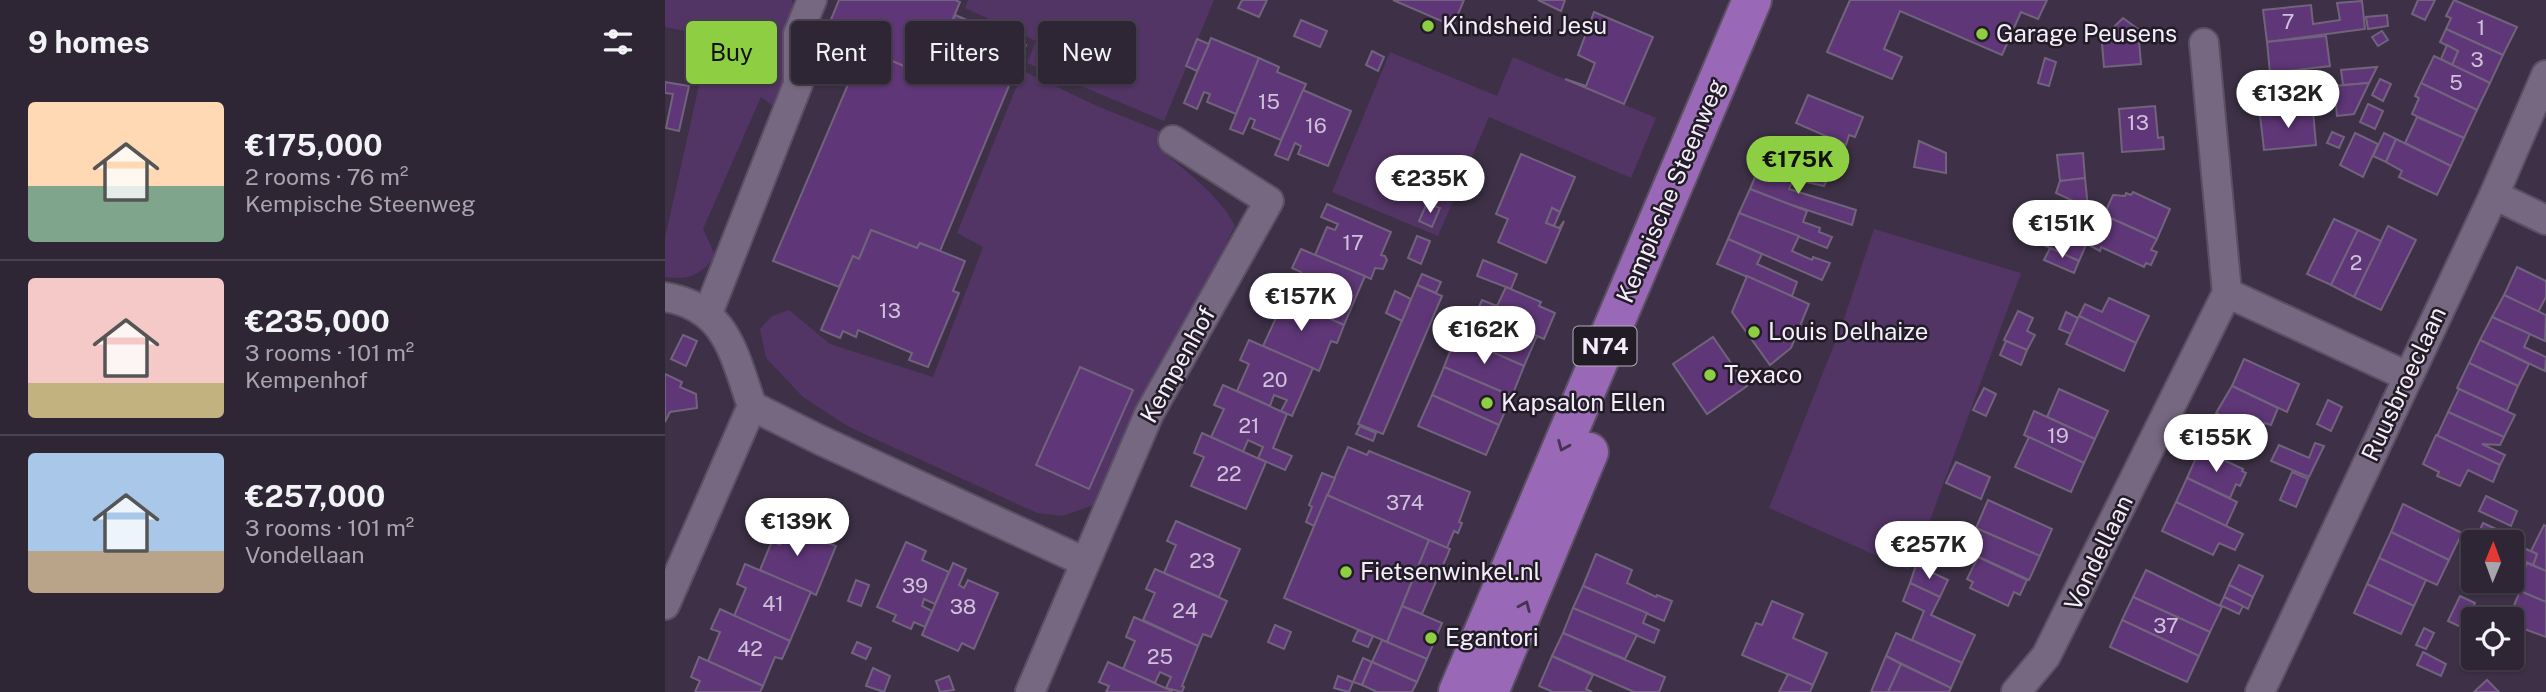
<!DOCTYPE html>
<meta charset="utf-8">
<style>
body{margin:0;font-family:"Public Sans",sans-serif;background:#3a3141;color:#f1f3f6;height:100vh;display:flex;flex-direction:column;font-size:26px;white-space:nowrap}
*{box-sizing:border-box;margin:0}
p{font-size:23px;color:#a7a5ad}
.icon{flex:none;width:38px;height:38px;fill:none;stroke:currentColor;stroke-width:2;stroke-linecap:round;stroke-linejoin:round}
.map{position:relative;flex:1;overflow:hidden}
.drawer{display:flex;flex-direction:column;background:#2e2535;width:665px}
.drawer>*{flex:none}
.hud{position:absolute;left:21px;top:21px;width:665px;height:63px;display:flex;gap:14px}
.needle{width:46px;rotate:1deg}
.tools{position:absolute;left:1796px;top:530px;display:grid;gap:14px}
.tools a{display:grid;place-items:center;width:63px;height:63px;border-radius:7px;background:#2e2535;box-shadow:0 2px 5px #0004,0 0 0 2px #494250;font-size:35px}
.price{position:absolute;translate:-50% -60px;padding:0 16px;border-radius:24px;background:#fff;color:#222;font-size:23px;line-height:46px;filter:drop-shadow(0 2px 4px #0008)}
.price::after{content:'';position:absolute;left:50%;top:42px;width:21px;height:16px;margin-left:-10px;background:inherit;clip-path:polygon(0 0,100% 0,50% 100%)}
.price.active{background:#8ece43;color:#111}
ul{padding:0;list-style:none}
li{display:flex;align-items:center;gap:21px;height:175px;padding:0 28px}
li+li{border-top:2px solid #494250}
li span{display:grid;place-items:center;flex:none;width:196px;height:140px;border-radius:7px;color:#555}
li>.icon{margin-inline-start:auto}
span .icon{width:84px;height:84px;fill:#fffc;stroke-width:1}
li b{font-size:30px}
h2{display:flex;justify-content:space-between;align-items:center;height:84px;padding:0 28px;font-size:30px}
.pill{padding:0 24px;border-radius:7px;background:#2e2535;box-shadow:0 2px 5px #0004,0 0 0 2px #494250;font-size:24px;line-height:63px}
.pill.active{background:#8ece43;color:#111}
main{display:flex;flex:1;min-height:0}
.map>svg:first-child{display:block}
</style>
<main>
<section class="drawer">
<h2>9 homes<svg class="icon" aria-label="filters" viewBox="0 0 24 24"><path d="M4 7h16M4 17h16"/><circle cx="9" cy="7" r="2"/><circle cx="15" cy="17" r="2"/></svg></h2>
<ul>
<li><span style="background:linear-gradient(#ffd9b3 60%,#7fa58c 0)"><svg class="icon" aria-label="home" viewBox="0 0 24 24"><path d="M3 11l9-7 9 7M6 9v11h12V9"/></svg></span><div><b>€175,000</b><p>2 rooms · 76 m²</p><p>Kempische Steenweg</p></div></li>
<li><span style="background:linear-gradient(#f6c9c9 75%,#c2b280 0)"><svg class="icon" aria-label="home" viewBox="0 0 24 24"><path d="M3 11l9-7 9 7M6 9v11h12V9"/></svg></span><div><b>€235,000</b><p>3 rooms · 101 m²</p><p>Kempenhof</p></div></li>
<li><span style="background:linear-gradient(#a9c7e8 70%,#b9a48a 0)"><svg class="icon" aria-label="home" viewBox="0 0 24 24"><path d="M3 11l9-7 9 7M6 9v11h12V9"/></svg></span><div><b>€257,000</b><p>3 rooms · 101 m²</p><p>Vondellaan</p></div></li>
</ul>
</section>
<div class="map">
<svg width="1881" height="692" viewBox="0 0 1881 692">
<rect width="100%" height="100%" fill="#3e3147"/>
<!-- green -->
<g fill="#523465">
<path d="M0 0H127L129 13 123 29 119 50 122 78 112 109 96 97 38 229 51 257C32 276 26 280 0 277V238L45 36 0 27Z"/>
<path d="M303 0H549L499 121 362 63 371 41 300 8Z"/>
<path d="M725 52 832 96 848 57 991 118 966 178 824 117 773 236 667 192Z"/>
<path d="M358 71 432 106 497 132 492 147C519 170 554 194 570 226L429 505 397 516 372 513 184 427 138 397 101 358 95 329 107 316 124 310 165 344 268 377 318 247 292 233Z"/>
<path d="M1209 229 1356 273 1264 523 1244 570 1104 508 1177 325Z"/>
</g>
<!-- building -->
<g fill="#5f3778" stroke="#71637b" stroke-width="2">
<path d="M174 0H290L295 2 264 77 220 58 222 51 195 40 190 52 158 39Z"/>
<path d="M577 0H602L594 17 573 8Z"/>
<path d="M728 0H799L788 26Z"/>
<path d="M873 0H900L896 11Z"/>
<path d="M1185 0H1382L1373 19 1356 12 1337 55 1235 11 1219 49 1237 57 1227 79 1162 52Z"/>
<path d="M1753 0H1770L1760 20 1747 14Z"/>
<path d="M1789 0 1852 27 1838 55 1781 29 1786 18 1781 16Z"/>
<path d="M1697 1 1700 29 1602 42 1598 10 1646 5 1648 24 1675 20 1672 3Z"/>
<path d="M929 12 988 37 959 104 900 79 921 86 930 63 913 55Z"/>
<path d="M290 15 361 45 275 251 255 243 252 248 206 230 194 259 188 256 174 287 108 261 201 42 222 51 220 58 264 77Z"/>
<path d="M1722 15 1723 26 1703 29 1701 17Z"/>
<path d="M1458 18 1473 29 1476 64 1439 67 1436 32 1445 31Z"/>
<path d="M636 20 662 31 655 47 629 36Z"/>
<path d="M1781 29 1838 55 1825 83 1787 65 1793 51 1775 42Z"/>
<path d="M1717 31 1723 40 1713 46 1707 37Z"/>
<path d="M1661 36 1665 66 1605 73 1602 42Z"/>
<path d="M546 38 594 58 571 114 542 102 545 94 539 92 532 109 519 103Z"/>
<path d="M532 39 544 44 532 71 521 66Z"/>
<path d="M1782 45 1793 51 1787 65 1776 59Z"/>
<path d="M707 51 719 57 713 71 701 65Z"/>
<path d="M1769 56 1825 83 1812 110 1756 83Z"/>
<path d="M594 58 614 67 612 72 641 84 616 140 587 128 590 120 585 118 578 134 565 129Z"/>
<path d="M1380 58 1391 62 1384 86 1373 83Z"/>
<path d="M1712 67 1704 83 1678 85 1676 70Z"/>
<path d="M1715 79 1726 84 1718 101 1707 95Z"/>
<path d="M0 82 24 86 14 131 1 128 8 94 0 93Z"/>
<path d="M1704 83 1689 114 1672 116 1669 86Z"/>
<path d="M1756 83 1812 110 1799 138 1747 114 1754 98 1750 96Z"/>
<path d="M638 90 686 111 663 166 633 154 636 146 630 143 623 160 610 155Z"/>
<path d="M1143 95 1198 117 1190 137 1184 135 1181 145 1131 123Z"/>
<path d="M1703 104 1718 111 1710 129 1695 122Z"/>
<path d="M1490 106 1493 138 1498 137 1499 149 1457 152 1454 109Z"/>
<path d="M1648 111 1651 145 1599 150 1595 115Z"/>
<path d="M1752 117 1799 138 1786 166 1740 143Z"/>
<path d="M1667 132 1679 137 1674 148 1662 143Z"/>
<path d="M1690 133 1713 144 1698 177 1675 165Z"/>
<path d="M1719 133 1731 139 1721 162 1708 156Z"/>
<path d="M1731 139 1786 166 1772 195 1734 177 1737 171 1721 162Z"/>
<path d="M1254 141 1281 153V173L1249 167Z"/>
<path d="M1104 143 1162 167 1157 178 1162 180 1159 186 1128 179 1095 165Z"/>
<path d="M1418 153 1420 178 1395 181 1392 155Z"/>
<path d="M856 154 910 177 895 212 887 208 881 223 894 228 899 221 881 263 833 242 843 219 831 214Z"/>
<path d="M1095 165 1128 179 1124 189 1191 210 1187 225 1118 202 1085 189Z"/>
<path d="M1420 178 1423 208 1391 193 1395 181Z"/>
<path d="M1085 189 1142 211 1138 222 1155 228 1154 232 1167 237 1162 248 1074 213Z"/>
<path d="M1468 192 1505 209 1492 239 1439 215 1448 195 1460 196 1461 193 1466 195Z"/>
<path d="M762 203 775 208 767 227 754 221Z"/>
<path d="M662 204 726 232 716 255 720 256 722 260 718 269 710 268 706 279 650 255 662 227 670 230 673 224 656 217Z"/>
<path d="M887 208 895 212 889 226 881 223Z"/>
<path d="M1432 212 1492 239 1486 250 1492 252 1486 265 1481 263 1479 267 1436 247 1435 251 1418 242Z"/>
<path d="M1074 213 1134 236 1127 251 1147 260 1148 257 1165 263 1157 280 1063 239Z"/>
<path d="M1669 219 1693 230 1666 285 1642 274Z"/>
<path d="M1382 226 1421 245 1414 261 1374 243Z"/>
<path d="M1723 226 1751 240 1716 310 1689 297Z"/>
<path d="M206 230 252 248 255 243 300 261 288 291 294 293 263 367 244 360 247 353 193 330 191 337 178 331 175 338 156 330 188 256 194 259Z"/>
<path d="M1693 230 1716 241 1689 297 1666 285Z"/>
<path d="M752 236 765 241 756 264 743 258Z"/>
<path d="M1063 239 1097 254 1092 264 1132 282 1127 296 1052 264Z"/>
<path d="M1385 248 1414 261 1409 273 1379 260Z"/>
<path d="M636 249 700 276 679 325 662 318 667 306 661 304 657 315 624 300 636 272 627 268Z"/>
<path d="M818 260 852 274 846 289 812 276Z"/>
<path d="M1852 267 1881 281V297L1873 312 1839 295Z"/>
<path d="M757 274 776 282 771 293 752 285Z"/>
<path d="M1082 276 1144 304 1126 348 1105 365 1067 312Z"/>
<path d="M752 285 777 296 718 434 693 424Z"/>
<path d="M841 287 876 302 874 306 890 313 879 339 812 311 817 300 832 306Z"/>
<path d="M730 291 746 299 737 321 721 313Z"/>
<path d="M610 294 679 325 672 343 666 341 654 371 598 346 611 318 601 314Z"/>
<path d="M1839 295 1881 315 1880 341 1827 317Z"/>
<path d="M1444 298 1484 316 1471 343 1414 316 1420 304 1437 312Z"/>
<path d="M803 307 872 336 859 366 791 336Z"/>
<path d="M1353 311 1368 318 1362 331 1370 335 1362 350 1339 340Z"/>
<path d="M1401 312 1413 318 1406 334 1394 329Z"/>
<path d="M1414 316 1471 343 1459 371 1401 344Z"/>
<path d="M1827 317 1865 334 1859 347 1881 357 1880 371 1815 340Z"/>
<path d="M18 335 32 341 21 366 6 359Z"/>
<path d="M791 336 859 366 847 396 779 367Z"/>
<path d="M1048 337 1082 386 1042 414 1008 364Z"/>
<path d="M584 340 648 368 627 416 616 411 622 400 609 395 605 406 572 391 584 364 575 360Z"/>
<path d="M1815 340 1864 364 1853 386 1804 363Z"/>
<path d="M1341 341 1362 350 1356 365 1335 355Z"/>
<path d="M1579 359 1634 384 1622 412 1567 386Z"/>
<path d="M1804 363 1853 386 1842 411 1792 388Z"/>
<path d="M415 367 468 390 424 489 371 465Z"/>
<path d="M779 367 847 396 834 425 767 395Z"/>
<path d="M0 374 17 382 15 387 31 394 32 408 5 412 0 422Z"/>
<path d="M558 385 622 414 608 448 627 456 620 470 593 458 598 447 583 440 578 452 546 437 559 409 549 405Z"/>
<path d="M1567 386 1613 408 1606 425 1600 423 1595 433 1551 413Z"/>
<path d="M1319 388 1331 394 1321 416 1308 410Z"/>
<path d="M1394 389 1443 411 1430 439 1382 417Z"/>
<path d="M1794 389 1850 415 1839 437 1783 412Z"/>
<path d="M767 395 834 425 821 455 753 426Z"/>
<path d="M1663 400 1677 407 1666 431 1652 424Z"/>
<path d="M1369 411 1430 439 1419 463 1359 435Z"/>
<path d="M1783 412 1839 437 1835 445 1817 444 1840 455 1835 465 1772 436Z"/>
<path d="M695 426 711 433 708 441 691 434Z"/>
<path d="M537 433 601 462 581 509 526 486 539 457 529 453Z"/>
<path d="M1771 435 1835 465 1828 482 1803 470 1795 486 1772 476 1774 472 1758 464Z"/>
<path d="M1364 437 1419 463 1406 492 1350 467Z"/>
<path d="M1650 443 1659 446 1644 477 1606 461 1614 445 1644 458Z"/>
<path d="M683 447 702 455 704 451 805 492 794 522 797 523 793 533 789 531 782 548 662 495Z"/>
<path d="M1535 449 1578 469 1577 471 1581 473 1575 486 1571 484 1565 498 1522 478Z"/>
<path d="M1291 462 1325 477 1316 499 1281 483Z"/>
<path d="M1627 472 1643 479 1631 507 1615 500Z"/>
<path d="M657 473 670 478 649 526 641 522 647 507 644 505Z"/>
<path d="M1522 478 1572 502 1561 526 1511 502Z"/>
<path d="M662 495 764 540 722 642 619 598Z"/>
<path d="M1821 496 1852 511 1846 526 1814 511Z"/>
<path d="M1323 500 1387 529 1375 556 1311 528Z"/>
<path d="M1511 502 1578 534 1570 550 1554 543 1548 555 1497 531Z"/>
<path d="M1738 504 1797 533 1784 560 1726 532Z"/>
<path d="M106 519 171 546 151 595 95 570 107 541 115 545 118 539 101 532Z"/>
<path d="M511 521 575 549 554 597 499 573 511 545 502 541Z"/>
<path d="M1818 523 1842 534 1838 542H1809Z"/>
<path d="M1879 525 1881 526V571L1868 565 1872 554 1866 551Z"/>
<path d="M1311 528 1375 556 1364 580 1301 551Z"/>
<path d="M1726 532 1784 560 1772 585 1714 558Z"/>
<path d="M764 540 785 549 757 614 737 606Z"/>
<path d="M241 542 261 551 257 560 284 572 270 604 259 599 257 606 267 611 260 627 249 622 246 629 228 621 231 615 212 607Z"/>
<path d="M1861 549 1872 554 1868 565 1856 560Z"/>
<path d="M931 554 967 570 962 583 991 597 992 595 1007 601 999 621 918 586Z"/>
<path d="M1313 557 1362 580 1355 595 1349 592 1343 606 1305 588 1308 582 1302 579Z"/>
<path d="M1714 558 1761 580 1749 606 1702 584Z"/>
<path d="M288 563 301 569 294 585 299 588 303 580 333 593 309 649 297 643 293 651 257 635Z"/>
<path d="M1862 563 1881 571V602L1855 591 1856 589 1851 586Z"/>
<path d="M80 564 146 592 125 641 69 616 81 588 72 584Z"/>
<path d="M1251 565 1283 580 1275 597 1245 583Z"/>
<path d="M1574 565 1598 576 1588 597 1564 585Z"/>
<path d="M490 569 562 601 546 637 538 634 533 646 478 620 490 593 481 589Z"/>
<path d="M1481 570 1557 607 1545 632 1468 597Z"/>
<path d="M191 580 204 585 196 606 183 601Z"/>
<path d="M1245 583 1275 597 1266 615 1310 635 1297 663 1247 640 1259 611 1238 601Z"/>
<path d="M1702 584 1749 606 1736 634 1689 613Z"/>
<path d="M1564 585 1588 597 1583 609 1559 597Z"/>
<path d="M918 586 982 613 978 623 994 630 989 643 908 608Z"/>
<path d="M1855 591 1881 602V637L1854 627 1851 636 1846 634V620H1843Z"/>
<path d="M1795 596 1810 603 1798 628 1783 621Z"/>
<path d="M1468 597 1545 632 1534 656 1457 620Z"/>
<path d="M1559 597 1578 606 1574 614 1555 605Z"/>
<path d="M1107 601 1138 614 1128 638 1162 653 1148 685 1077 655 1091 623 1097 625Z"/>
<path d="M737 606 777 623 762 659 722 642Z"/>
<path d="M908 608 972 635 960 659 898 633Z"/>
<path d="M55 609 125 641 117 659 110 657 98 686 43 661 55 632 46 629Z"/>
<path d="M469 617 533 646 517 686 519 687 517 692 501 688 506 677 495 672 490 683 458 669 470 641 461 637Z"/>
<path d="M1457 620 1534 656 1522 682 1445 647Z"/>
<path d="M610 625 626 632 619 649 603 642Z"/>
<path d="M1759 628 1769 633 1761 649 1751 645Z"/>
<path d="M693 630 708 636 703 647 688 641Z"/>
<path d="M898 633 1000 677 994 692H969L887 656Z"/>
<path d="M1231 633 1297 663 1286 688 1221 656Z"/>
<path d="M717 640 762 659 752 682 707 662Z"/>
<path d="M192 642 206 648 201 659 187 653Z"/>
<path d="M1758 652 1781 664 1776 676 1752 665Z"/>
<path d="M887 656 928 675 921 689 927 692H888L874 686Z"/>
<path d="M1221 656 1236 664 1223 692H1206Z"/>
<path d="M34 657 98 686 95 692H30L35 681 26 677Z"/>
<path d="M698 658 707 662 697 685 688 682Z"/>
<path d="M443 662 507 691 506 692H441L444 686 434 682Z"/>
<path d="M707 662 752 682 747 692H712L697 685Z"/>
<path d="M1236 664 1286 688 1284 692H1223Z"/>
<path d="M208 668 225 676 219 692 201 686Z"/>
<path d="M1123 674 1148 685 1145 692H1114Z"/>
<path d="M284 676 289 690 275 692 271 681Z"/>
<path d="M673 676 688 682 684 692 669 688Z"/>
<path d="M1822 680 1834 692H1809Z"/>
</g>
<g fill="none" stroke-linecap="round" stroke-linejoin="round">
<!-- minor casing -->
<g stroke="#5b5063" stroke-width="32">
<g id="minor">
<path d="M1829 195 1881 220"/>
<path d="M1562 293 1742 376"/>
<path d="M0 297C62 307 69 355 87 406L0 605"/>
<path d="M43 313 133 84V34L147 0"/>
<path d="M87 406 155 440 420 562"/>
<path d="M365 692 484 414 604 201 508 140"/>
<path d="M1351 692 1381 656 1562 293 1539 43"/>
<path d="M1595 692 1829 195 1881 75"/>
</g>
</g>
<!-- primary casing -->
<g stroke="#5b5063" stroke-width="42">
<g id="primary">
<path d="M793 692 1087 0"/>
<path d="M824 692 924 452"/>
</g>
</g>
<!-- minor -->
<use href="#minor" stroke="#766880" stroke-width="28"/>
<!-- primary -->
<use href="#primary" stroke="#9968b7" stroke-width="38"/>
</g>
<!-- one-way arrows -->
<defs><path id="oneway-chevron" d="M-2-3.5L2.5 0L-2 3.5" fill="none" stroke-width="1.6" stroke-linecap="round" stroke-linejoin="round" transform="scale(1.75)"/></defs>
<g stroke="#463352">
<use href="#oneway-chevron" transform="translate(898 446) rotate(113)"/>
<use href="#oneway-chevron" transform="translate(860 606) rotate(-67)"/>
</g>
<!-- markers -->
<g fill="#8ece43" stroke="#221c26" stroke-width="2.5">
<circle cx="763" cy="26" r="7"/>
<circle cx="1317" cy="34" r="7"/>
<circle cx="1089" cy="332" r="7"/>
<circle cx="1045" cy="375" r="7"/>
<circle cx="822" cy="403" r="7"/>
<circle cx="681" cy="572" r="7"/>
<circle cx="766" cy="638" r="7"/>
</g>
<g text-anchor="middle" stroke-width="5" stroke-linejoin="round" paint-order="stroke">
<!-- number labels -->
<g font-size="21" fill="#d0c0da">
<text x="1623" y="29">7</text>
<text x="1816" y="35">1</text>
<text x="1812" y="67">3</text>
<text x="1791" y="90">5</text>
<text x="604" y="109">15</text>
<text x="1473" y="130">13</text>
<text x="651" y="133">16</text>
<text x="688" y="250">17</text>
<text x="1691" y="270">2</text>
<text x="225" y="318">13</text>
<text x="610" y="387">20</text>
<text x="584" y="433">21</text>
<text x="1393" y="443">19</text>
<text x="564" y="481">22</text>
<text x="740" y="510">374</text>
<text x="537" y="568">23</text>
<text x="250" y="593">39</text>
<text x="108" y="611">41</text>
<text x="298" y="614">38</text>
<text x="520" y="618">24</text>
<text x="1501" y="633">37</text>
<text x="85" y="656">42</text>
<text x="495" y="664">25</text>
</g>
<!-- shield labels -->
<rect fill="#221c26" stroke="#b6aebb" stroke-width="2" x="908.5" y="326.5" width="63" height="39" rx="5"/>
<g font-size="23" font-weight="bold" fill="#f5edfb">
<text x="940" y="354">N74</text>
</g>
<!-- poi labels -->
<g font-size="24" fill="#f5edfb" stroke="#221c26" text-anchor="start">
<text x="777" y="34">Kindsheid Jesu</text>
<text x="1331" y="42">Garage Peusens</text>
<text x="1103" y="340">Louis Delhaize</text>
<text x="1059" y="383">Texaco</text>
<text x="836" y="411">Kapsalon Ellen</text>
<text x="695" y="580">Fietsenwinkel.nl</text>
<text x="780" y="646">Egantori</text>
</g>
<!-- street labels -->
<g font-size="24" fill="#f5edfb" stroke="#221c26">
<text transform="translate(1006 191) rotate(-67)" y="8">Kempische Steenweg</text>
<text transform="translate(513 365) rotate(-61)" y="8">Kempenhof</text>
<text transform="translate(1739 384) rotate(-65)" y="8">Ruusbroeclaan</text>
<text transform="translate(1434 553) rotate(-64)" y="8">Vondellaan</text>
</g>
</g>
</svg>
<div class="tools">
<a><svg class="needle" viewBox="-14 -14 28 28"><path d="M0-13l5 13h-10z" fill="#e53935"/><path d="M0 13l5-13h-10z" fill="#a7a5ad"/></svg></a>
<a><svg class="icon" aria-label="locate" viewBox="0 0 24 24"><circle cx="12" cy="12" r="6"/><path d="M12 2v4M12 18v4M2 12h4M18 12h4"/></svg></a>
</div>
<b class="price" style="left:1623px;top:130px">€132K</b>
<b class="price active" style="left:1133px;top:196px">€175K</b>
<b class="price" style="left:765px;top:215px">€235K</b>
<b class="price" style="left:1397px;top:260px">€151K</b>
<b class="price" style="left:636px;top:333px">€157K</b>
<b class="price" style="left:819px;top:366px">€162K</b>
<b class="price" style="left:1551px;top:474px">€155K</b>
<b class="price" style="left:132px;top:558px">€139K</b>
<b class="price" style="left:1264px;top:581px">€257K</b>
<div class="hud">
<a class="pill active">Buy</a>
<a class="pill">Rent</a>
<a class="pill">Filters</a>
<a class="pill">New</a>
</div>
</div>
</main>
